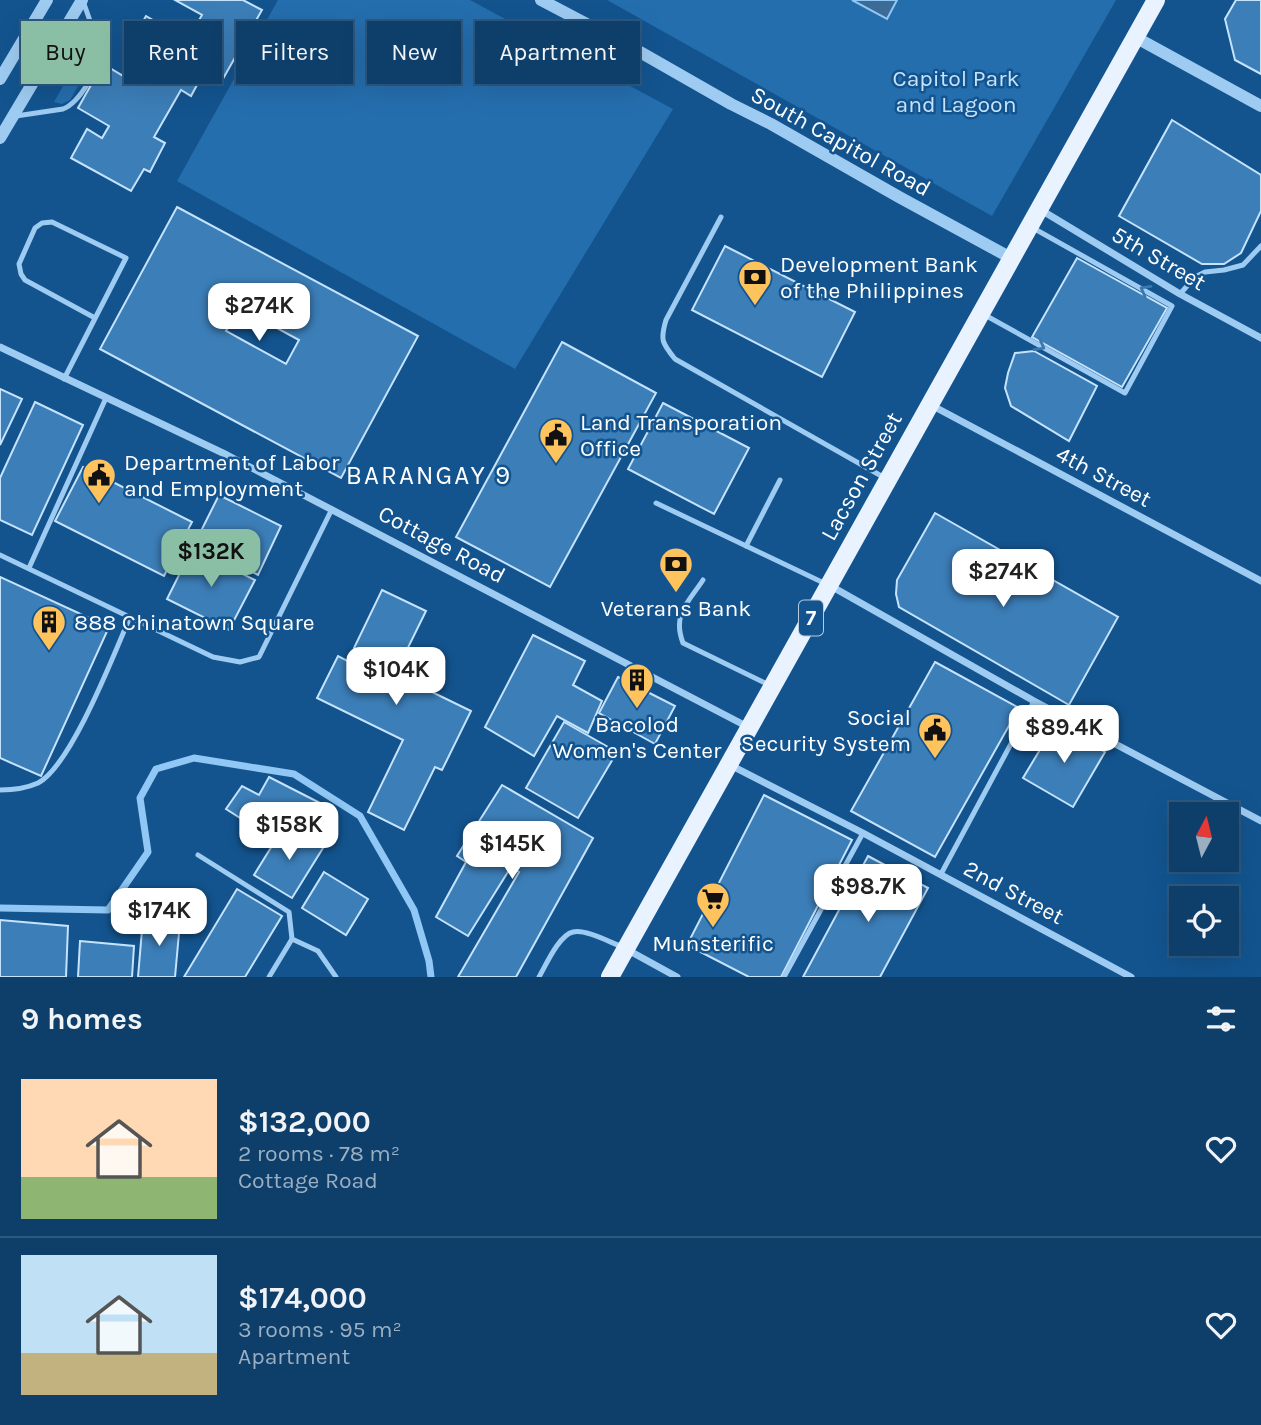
<!DOCTYPE html>
<meta charset="utf-8">
<style>
body{margin:0;font-family:Karla,sans-serif;background:#174671;color:#f1f3f6;height:100vh;display:flex;flex-direction:column;font-size:26px;white-space:nowrap}
*{box-sizing:border-box;margin:0}
p{font-size:23px;color:#9bafc1}
.icon{flex:none;width:38px;height:38px;fill:none;stroke:currentColor;stroke-width:2;stroke-linecap:round;stroke-linejoin:round}
.map{position:relative;height:977px;overflow:hidden}
.drawer{display:flex;flex-direction:column;background:#0e3f6b;flex:1}
.drawer>*{flex:none}
.top-card{position:absolute;left:21px;top:21px;width:700px;height:63px;display:flex;gap:14px}
.needle{width:46px;rotate:7deg}
.fabs{position:absolute;left:1169px;top:802px;display:grid;gap:14px}
.fabs a{display:grid;place-items:center;width:70px;height:70px;border-radius:0px;background:#0e3f6b;box-shadow:0 7px 28px #0002,0 0 0 2px #2e587e;font-size:35px}
.price{position:absolute;translate:-50% -60px;padding:0 16px;border-radius:14px;background:#fff;color:#222;font-size:23px;line-height:46px;filter:drop-shadow(0 2px 4px #0008)}
.price::after{content:'';position:absolute;left:50%;top:42px;width:21px;height:16px;margin-left:-10px;background:inherit;clip-path:polygon(0 0,100% 0,50% 100%)}
.price.on{background:#8abfa5;color:#111}
ul{padding:0;list-style:none}
li{display:flex;align-items:center;gap:21px;height:175px;padding:0 21px}
li+li{border-top:2px solid #2e587e}
li span{display:grid;place-items:center;flex:none;width:196px;height:140px;border-radius:0px;color:#555}
li>.icon{margin-inline-start:auto}
span .icon{width:84px;height:84px;fill:#fffc;stroke-width:1}
li b{font-size:30px}
h2{display:flex;justify-content:space-between;align-items:center;height:84px;padding:0 21px;font-size:30px}
.chip{padding:0 24px;border-radius:0px;background:#0e3f6b;box-shadow:0 7px 28px #0002,0 0 0 2px #2e587e;font-size:24px;line-height:63px}
.chip.on{background:#8abfa5;color:#111}
.map>svg:first-child{display:block}
</style>
<div class="map">
<svg width="1261" height="977" viewBox="0 0 1261 977">
<rect width="100%" height="100%" fill="#13548f"/>
<!-- green -->
<g fill="#256eae">
<path d="M278 0H470L673 109 515 369 177 181Z"/>
<path d="M607 0H1116L992 216Z"/>
<path d="M90 39 95 48V57L70 100 62 104 54 102Z"/>
</g>
<!-- water -->
<path fill="#3b6b96" stroke="#90c7f4" stroke-width="2" d="M852 0H897L887 19Z"/>
<g fill="none" stroke-linecap="round" stroke-linejoin="round">
<!-- stream -->
<path stroke="#90c7f4" stroke-width="7" d="M0 908 108 910 148 852 140 798 156 769 194 758 294 774 360 816 414 910 429 961 431 977"/>
</g>
<!-- building -->
<g fill="#3c7eb8" stroke="#c5e3fc" stroke-width="2" fill-rule="evenodd">
<path d="M175 0H243L262 10 220 84 203 74 191 96 181 90 154 137 165 143 150 172 144 169 131 191 71 158 87 129 102 138 109 126 78 108 103 64 135 83 149 58 128 47 146 16 188 40 202 15Z"/>
<path d="M1236 0H1261V74L1235 60 1225 19Z"/>
<path d="M1172 120 1261 175V211L1241 253 1224 264H1202L1119 216Z"/>
<path d="M177 207 418 336 341 478 100 349ZM240 308 299 340 286 364 226 331Z"/>
<path d="M725 246 855 312 822 377 692 310Z"/>
<path d="M1077 258 1167 308 1122 387 1032 337Z"/>
<path d="M562 342 656 393 550 587 456 537Z"/>
<path d="M1034 351 1097 386 1069 441 1011 406 1005 388 1008 373 1015 353Z"/>
<path d="M0 389 22 399 0 445Z"/>
<path d="M35 402 83 425 32 535 0 520V478Z"/>
<path d="M663 403 749 448 714 514 628 469Z"/>
<path d="M83 467 192 522 164 576 55 521Z"/>
<path d="M219 495 281 526 258 575 195 543Z"/>
<path d="M935 513 1118 617 1069 705 899 607 896 594 897 580Z"/>
<path d="M192 549 255 580 229 630 167 599Z"/>
<path d="M0 577 109 627 41 776 0 758Z"/>
<path d="M382 590 426 611 395 674 471 711 442 770 435 767 404 830 368 812 403 740 317 698 338 656 363 669 369 656 354 648Z"/>
<path d="M533 635 585 661 573 685 602 701 588 733 557 716 534 756 485 727Z"/>
<path d="M935 662 1019 708 935 857 851 811Z"/>
<path d="M618 677 675 706 655 744 599 713Z"/>
<path d="M564 722 617 752 578 818 526 788Z"/>
<path d="M1056 723 1105 752 1073 807 1023 778Z"/>
<path d="M269 777 320 803 331 842 283 814 270 837 226 809 242 786 259 795Z"/>
<path d="M502 785 593 838 516 977H458L519 872 511 867 468 936 436 917 466 862 457 856Z"/>
<path d="M764 795 852 840 781 977H749L687 945Z"/>
<path d="M285 825 323 848 292 898 254 875Z"/>
<path d="M868 856 928 888 880 977H803Z"/>
<path d="M324 872 368 899 346 935 302 908Z"/>
<path d="M237 889 282 916 245 977H184Z"/>
<path d="M143 918 180 922 175 977H138Z"/>
<path d="M0 920 68 926 66 977H0Z"/>
<path d="M80 941 134 946 132 977H78Z"/>
</g>
<g fill="none" stroke-linecap="round" stroke-linejoin="round">
<!-- service -->
<g stroke="#9ecbf1" stroke-width="5">
<path d="M16 116 63 109C79 103 101 67 100 49L83 1"/>
<path d="M721 217 666 320C660 340 662 343 675 359L885 478"/>
<path d="M1180 294 1195 277 1205 272 1224 270 1243 265 1261 246"/>
<path d="M983 314 1125 393 1172 306 1033 228"/>
<path d="M64 379 126 258 52 222 42 223 35 228 19 264 21 274 25 280 95 318"/>
<path d="M656 503 826 584"/>
<path d="M746 546 780 480"/>
<path d="M0 555 213 657 240 662 259 657 332 509"/>
<path d="M29 568 106 398"/>
<path d="M703 580C688 603 672 614 683 643L769 685"/>
<path d="M0 790C11 790 27 788 38 783 71 766 114 654 130 617"/>
<path d="M198 855 289 912 292 939 318 951 336 977"/>
<path d="M941 874 1034 701"/>
<path d="M269 977 292 939"/>
<path d="M539 977C546 965 559 935 573 932 586 929 611 943 623 947"/>
<path d="M784 977 863 833"/>
</g>
<!-- minor -->
<g stroke="#9ecbf1" stroke-width="7">
<path d="M1041 210 1180 294 1261 338"/>
<path d="M0 347 227 455 748 727"/>
<path d="M931 405 1261 581"/>
<path d="M829 585 1034 701 1261 821"/>
<path d="M730 765 863 833 1131 977"/>
<path d="M626 949 677 977"/>
</g>
<!-- tertiary -->
<g stroke="#9ecbf1" stroke-width="12">
<path d="M541 0 640 52 731 104 771 124 899 197 1011 258"/>
<path d="M1135 37 1261 106"/>
<path d="M0 79 47 0"/>
<path d="M0 138 82 0"/>
</g>
<!-- primary -->
<path stroke="#e8f3ff" stroke-width="18" d="M610 977 1156 0"/>
</g>
<!-- one-way arrows -->
<defs><path id="oneway-chevron" d="M-2-3.5L2.5 0L-2 3.5" fill="none" stroke-width="1.6" stroke-linecap="round" stroke-linejoin="round" transform="scale(1.75)"/></defs>
<g stroke="#3d78ac">
<use href="#oneway-chevron" transform="translate(1145 290) rotate(-151)"/>
<use href="#oneway-chevron" transform="translate(1040 346) rotate(29)"/>
</g>
<!-- icons -->
<defs>
<g id="bank-pin" transform="scale(1.75)"><path d="M0 17L-7.5 6A9.5 9.5 0 1 1 7.5 6Z" fill="#ffc35e" stroke="#13548f"/><path d="M-6-4H6V4H-6ZM0-2.3a2.3 2.3 0 1 0 0 4.6a2.3 2.3 0 1 0 0-4.6Z" fill="#111"/></g>
<g id="civic-pin" transform="scale(1.75)"><path d="M0 17L-7.5 6A9.5 9.5 0 1 1 7.5 6Z" fill="#ffc35e" stroke="#13548f"/><path d="M-.6-6.5H3V-4.5H.6V-3L4-1V1h2V6H-6V1h2V-1L-.6-3ZM-1.2 2.5V6h2.4V2.5Z" fill="#111"/></g>
<g id="building-pin" transform="scale(1.75)"><path d="M0 17L-7.5 6A9.5 9.5 0 1 1 7.5 6Z" fill="#ffc35e" stroke="#13548f"/><path d="M-4-6H4V6H1V3H-1V6H-4ZM-2.5-4.3h1.7v1.8h-1.7ZM.8-4.3h1.7v1.8H.8ZM-2.5-1h1.7V.8h-1.7ZM.8-1h1.7V.8H.8Z" fill="#111"/></g>
<g id="supermarket-pin" transform="scale(1.75)"><path d="M0 17L-7.5 6A9.5 9.5 0 1 1 7.5 6Z" fill="#ffc35e" stroke="#13548f"/><path d="M-6-5.5h2.5l.6 2H6L4.5 2H-2.5L-4.4-4H-6ZM-1.5 3.2a1.3 1.3 0 1 0 .1 0ZM3 3.2a1.3 1.3 0 1 0 .1 0Z" fill="#111"/></g>
</defs>
<g fill-rule="evenodd">
<use href="#bank-pin" x="755" y="277"/>
<use href="#civic-pin" x="556" y="435"/>
<use href="#civic-pin" x="99" y="475"/>
<use href="#bank-pin" x="676" y="564"/>
<use href="#building-pin" x="49" y="622"/>
<use href="#building-pin" x="637" y="680"/>
<use href="#civic-pin" x="935" y="730"/>
<use href="#supermarket-pin" x="713" y="899"/>
</g>
<g text-anchor="middle" stroke-width="5" stroke-linejoin="round" paint-order="stroke">
<!-- shield labels -->
<rect fill="#13548f" stroke="#b8ccdd" stroke-width="2" x="799" y="600.5" width="24" height="35" rx="5"/>
<g font-size="21" font-weight="bold" fill="#fff">
<text x="811" y="625">7</text>
</g>
<!-- park labels -->
<g font-size="23" fill="#c5e3fc" stroke="#13548f">
<text x="956" y="86">Capitol Park<tspan x="956" dy="26">and Lagoon</tspan></text>
</g>
<!-- street labels -->
<g font-size="23" fill="#fff" stroke="#13548f">
<text transform="translate(841 141) rotate(29)" y="8">South Capitol Road</text>
<text transform="translate(1159 258) rotate(30)" y="8">5th Street</text>
<text transform="translate(861 476) rotate(-61)" y="8">Lacson Street</text>
<text transform="translate(1104 476) rotate(28)" y="8">4th Street</text>
<text transform="translate(442 544) rotate(28)" y="8">Cottage Road</text>
<text transform="translate(1014 892) rotate(28)" y="8">2nd Street</text>
</g>
<!-- poi labels -->
<g font-size="23" fill="#fff" stroke="#13548f" text-anchor="start">
<text x="780" y="272">Development Bank<tspan x="780" dy="26">of the Philippines</tspan></text>
<text x="580" y="430">Land Transporation<tspan x="580" dy="26">Office</tspan></text>
<text x="124" y="470">Department of Labor<tspan x="124" dy="26">and Employment</tspan></text>
<text x="676" y="616" text-anchor="middle">Veterans Bank</text>
<text x="74" y="630">888 Chinatown Square</text>
<text x="911" y="725" text-anchor="end">Social<tspan x="911" dy="26">Security System</tspan></text>
<text x="637" y="732" text-anchor="middle">Bacolod<tspan x="637" dy="26">Women's Center</tspan></text>
<text x="713" y="951" text-anchor="middle">Munsterific</text>
</g>
<!-- quarter labels -->
<g font-size="26" letter-spacing="2" fill="#fff" stroke="#13548f">
<text x="429" y="484">BARANGAY 9</text>
</g>
</g>
</svg>
<div class="fabs">
<a><svg class="needle" viewBox="-14 -14 28 28"><path d="M0-13l5 13h-10z" fill="#e53935"/><path d="M0 13l5-13h-10z" fill="#9bafc1"/></svg></a>
<a><svg class="icon" aria-label="locate" viewBox="0 0 24 24"><circle cx="12" cy="12" r="6"/><path d="M12 2v4M12 18v4M2 12h4M18 12h4"/></svg></a>
</div>
<b class="price" style="left:259px;top:343px">$274K</b>
<b class="price on" style="left:211px;top:589px">$132K</b>
<b class="price" style="left:1003px;top:609px">$274K</b>
<b class="price" style="left:396px;top:707px">$104K</b>
<b class="price" style="left:1064px;top:765px">$89.4K</b>
<b class="price" style="left:289px;top:862px">$158K</b>
<b class="price" style="left:512px;top:881px">$145K</b>
<b class="price" style="left:868px;top:924px">$98.7K</b>
<b class="price" style="left:159px;top:948px">$174K</b>
<div class="top-card">
<a class="chip on">Buy</a>
<a class="chip">Rent</a>
<a class="chip">Filters</a>
<a class="chip">New</a>
<a class="chip">Apartment</a>
</div>
</div>
<section class="drawer">
<h2>9 homes<svg class="icon" aria-label="filters" viewBox="0 0 24 24"><path d="M4 7h16M4 17h16"/><circle cx="9" cy="7" r="2"/><circle cx="15" cy="17" r="2"/></svg></h2>
<ul>
<li><span style="background:linear-gradient(#ffd9b3 70%,#8fb573 0)"><svg class="icon" aria-label="home" viewBox="0 0 24 24"><path d="M3 11l9-7 9 7M6 9v11h12V9"/></svg></span><div><b>$132,000</b><p>2 rooms · 78 m²</p><p>Cottage Road</p></div><svg class="icon" aria-label="heart" viewBox="0 0 24 24"><path d="M12 20l-8-8c-3-5 5-10 8-4 3-6 11-1 8 4z"/></svg></li>
<li><span style="background:linear-gradient(#bfe0f5 70%,#c2b280 0)"><svg class="icon" aria-label="home" viewBox="0 0 24 24"><path d="M3 11l9-7 9 7M6 9v11h12V9"/></svg></span><div><b>$174,000</b><p>3 rooms · 95 m²</p><p>Apartment</p></div><svg class="icon" aria-label="heart" viewBox="0 0 24 24"><path d="M12 20l-8-8c-3-5 5-10 8-4 3-6 11-1 8 4z"/></svg></li>
</ul>
</section>
